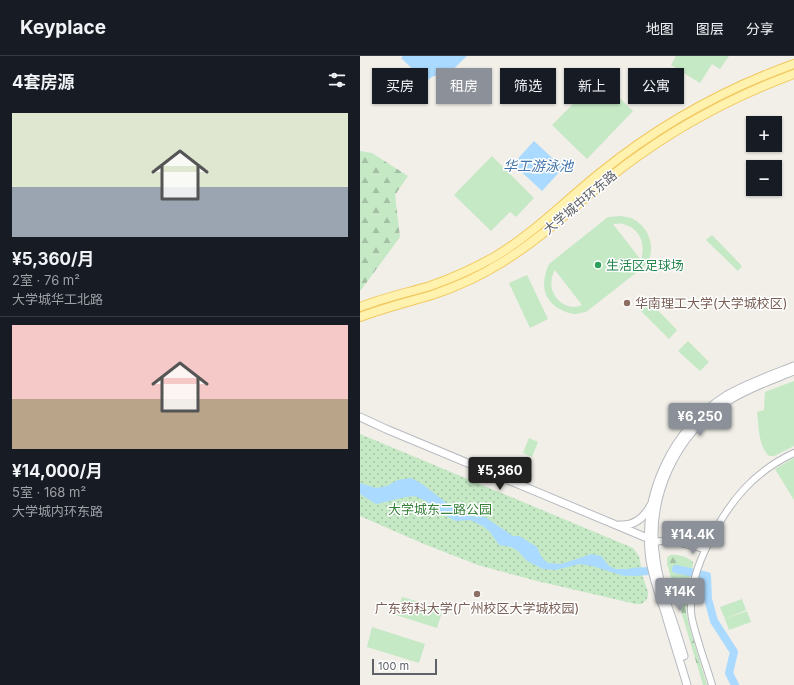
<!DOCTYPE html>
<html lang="zh">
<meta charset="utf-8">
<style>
body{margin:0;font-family:Inter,"Noto Sans SC",sans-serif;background:#20242c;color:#f1f3f6;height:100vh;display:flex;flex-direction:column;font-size:15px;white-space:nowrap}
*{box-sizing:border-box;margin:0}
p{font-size:13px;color:#9ea1a6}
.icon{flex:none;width:22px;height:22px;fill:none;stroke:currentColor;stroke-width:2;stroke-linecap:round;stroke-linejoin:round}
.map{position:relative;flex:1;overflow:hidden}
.drawer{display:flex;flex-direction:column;background:#171b24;width:360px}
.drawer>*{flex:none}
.banner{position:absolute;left:12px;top:12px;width:362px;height:36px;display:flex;gap:8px}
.buttons{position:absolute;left:386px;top:60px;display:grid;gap:8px}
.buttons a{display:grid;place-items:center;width:36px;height:36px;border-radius:0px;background:#171b24;box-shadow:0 1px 3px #0004;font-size:20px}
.scale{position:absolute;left:12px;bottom:10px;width:65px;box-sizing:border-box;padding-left:4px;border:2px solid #5f6368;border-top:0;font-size:11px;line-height:14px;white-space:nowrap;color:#5f6368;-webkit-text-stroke:3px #fff;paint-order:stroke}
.price{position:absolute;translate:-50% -34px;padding:0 9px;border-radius:4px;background:#8c9099;color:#fff;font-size:13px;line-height:26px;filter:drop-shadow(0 1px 2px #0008)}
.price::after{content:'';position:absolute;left:50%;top:24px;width:12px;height:9px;margin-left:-6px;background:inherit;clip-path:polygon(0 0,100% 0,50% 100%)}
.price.current{background:#222;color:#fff}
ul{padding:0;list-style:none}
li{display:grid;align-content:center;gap:8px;height:212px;padding:0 12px}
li+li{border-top:1px solid #363941}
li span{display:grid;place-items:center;height:124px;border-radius:0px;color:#555}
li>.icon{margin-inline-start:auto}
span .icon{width:72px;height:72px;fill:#fffc;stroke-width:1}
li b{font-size:17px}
h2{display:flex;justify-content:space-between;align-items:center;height:48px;padding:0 12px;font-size:17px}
.chip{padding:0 14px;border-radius:0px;background:#171b24;box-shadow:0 1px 3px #0004;font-size:14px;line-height:36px}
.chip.current{background:#8c9099;color:#fff}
header{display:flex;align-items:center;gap:24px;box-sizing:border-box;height:56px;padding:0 20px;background:#171b24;border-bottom:1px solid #363941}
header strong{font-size:19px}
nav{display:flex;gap:22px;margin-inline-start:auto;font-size:14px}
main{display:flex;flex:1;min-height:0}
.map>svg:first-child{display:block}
</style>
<header>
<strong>Keyplace</strong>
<nav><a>地图</a><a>图层</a><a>分享</a></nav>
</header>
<main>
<section class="drawer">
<h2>4套房源<svg class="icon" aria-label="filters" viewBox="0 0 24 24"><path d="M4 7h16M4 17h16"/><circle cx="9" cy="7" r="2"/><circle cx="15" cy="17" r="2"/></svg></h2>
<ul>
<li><span style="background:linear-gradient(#dfe7d0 60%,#9aa5b1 0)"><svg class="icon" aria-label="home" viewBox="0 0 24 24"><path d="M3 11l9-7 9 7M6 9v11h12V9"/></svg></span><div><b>¥5,360/月</b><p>2室 · 76 m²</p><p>大学城华工北路</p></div></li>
<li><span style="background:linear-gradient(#f6c9c9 60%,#b9a48a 0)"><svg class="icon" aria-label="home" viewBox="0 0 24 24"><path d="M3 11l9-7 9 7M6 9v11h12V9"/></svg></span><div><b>¥14,000/月</b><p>5室 · 168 m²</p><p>大学城内环东路</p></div></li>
</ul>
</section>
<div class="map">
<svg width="434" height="629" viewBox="0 0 434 629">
<defs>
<pattern id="forest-firs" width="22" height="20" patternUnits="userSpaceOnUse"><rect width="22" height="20" fill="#c5e8c5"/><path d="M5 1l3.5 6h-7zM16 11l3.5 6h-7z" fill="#a3c0a4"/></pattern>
<pattern id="park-dots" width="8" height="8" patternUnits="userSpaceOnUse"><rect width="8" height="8" fill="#c5e8c5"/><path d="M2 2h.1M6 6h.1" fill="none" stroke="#a3c0a4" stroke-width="1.8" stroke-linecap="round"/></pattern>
</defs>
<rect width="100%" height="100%" fill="#f1efe8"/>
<!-- forest -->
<g fill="url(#forest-firs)">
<path d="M0 95 12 97 48 120 35 139 40 181 1 234H0Z"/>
<path d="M310 499C317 498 328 501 333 506V509L328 529 326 556 330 573 347 629H343L307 508V502Z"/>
</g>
<!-- park -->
<path fill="url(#park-dots)" d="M0 378 273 492 279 500 283 521 288 536V539L287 543 282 548H276L177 525 118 509 64 488 0 460Z"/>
<!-- garden -->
<g fill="#c5e8c5" fill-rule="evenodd">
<path d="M316 0H369L360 13 352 8 340 27 311 9Z"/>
<path d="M239 22 273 55 227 103 192 69Z"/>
<path d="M132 100 174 142 156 161 150 156 131 175 94 139Z"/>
<path d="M261 160C265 161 270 161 273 163 287 170 294 187 290 201 289 203 287 206 286 209L226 256C223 256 218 258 214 258 207 257 201 254 196 251 181 239 182 224 189 208L248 161ZM253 168C256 168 260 167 263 168 280 172 286 188 281 204ZM195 214 222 249C219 250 216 251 213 251 194 249 186 228 195 214Z"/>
<path d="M352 179 382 210 378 215 346 184Z"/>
<path d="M167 219 188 263 170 272 149 227Z"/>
<path d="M288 244 317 274 309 283 279 253Z"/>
<path d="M328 285 349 306 340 315 318 295Z"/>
<path d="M434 325V390L414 400H409C398 389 399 371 397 356L404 354 405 336Z"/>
<path d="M169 382 178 386 172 401 163 397Z"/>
<path d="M434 402V444L415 413Z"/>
<path d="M42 541 83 553 77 572 36 559Z"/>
<path d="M382 543 386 554 365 563 360 551Z"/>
<path d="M387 555 391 566 369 574 365 563Z"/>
<path d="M12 571 65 588 59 607 7 591Z"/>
</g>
<!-- water -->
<g fill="#aadaff">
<path d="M43 0H107L84 22C77 17 72 20 66 26L41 2Z"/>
<path d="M174 85 203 112 182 135 153 108Z"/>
<path d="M51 422 62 428 88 448 99 456 109 460 125 461 153 480H159L177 491 182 502 188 507 201 508 217 503 231 498 241 500 249 510 256 513H280L283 519 264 520 232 510 220 508 195 514 183 513 167 505 158 495 151 491 139 489 130 476 123 470 110 464 96 465 84 459 66 445 55 440 46 441 16 448 0 438V427L16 432 27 430 38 424Z"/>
</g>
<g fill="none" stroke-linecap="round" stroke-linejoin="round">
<!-- river -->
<g stroke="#aadaff" stroke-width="8">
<path d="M316 513 347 520 348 543 354 565 374 596 369 617 375 629"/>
<path d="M272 516 289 515"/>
</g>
<!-- tertiary casing -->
<g stroke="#b5b8bc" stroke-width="8">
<g id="tertiary">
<path d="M294 486 309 484 345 493"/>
<path d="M352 629C348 615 343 602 339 588 336 578 332 567 331 556 330 530 338 508 349 486 369 446 393 416 434 397"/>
</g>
</g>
<!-- secondary casing -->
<g stroke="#b6babf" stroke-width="9">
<g id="secondary">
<path d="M0 361 26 373 292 484"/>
<path d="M260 469C274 470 284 462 291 449"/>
<path d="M324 600C319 584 314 567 308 551 303 536 298 520 296 504 286 442 315 378 368 345 388 332 412 324 434 315"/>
<path d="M327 629C320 605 312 581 305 556 299 539 293 522 290 504 281 439 312 373 367 339 388 327 411 319 434 310"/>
</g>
</g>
<!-- primary casing -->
<g stroke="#f2c960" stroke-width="10">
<g id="primary">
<path d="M0 251C23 242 46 237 70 230 93 222 115 212 136 200 174 177 205 145 240 117 298 70 364 33 434 8"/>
<path d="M0 261C24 252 48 246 72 239 96 231 120 220 141 207 187 179 224 140 267 108 318 70 374 40 434 18"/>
</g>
</g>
<!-- tertiary -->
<use href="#tertiary" stroke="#fff" stroke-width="6"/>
<!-- secondary -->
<use href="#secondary" stroke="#fff" stroke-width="7"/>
<!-- primary -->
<use href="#primary" stroke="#fff2af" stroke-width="8"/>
</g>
<!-- markers -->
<circle fill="#2e9e5b" stroke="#fff" stroke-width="1.5" cx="238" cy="209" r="4"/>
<g fill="#8d6e63" stroke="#fff" stroke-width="1.5">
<circle cx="267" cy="247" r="4"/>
<circle cx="117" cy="538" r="4"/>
</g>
<g text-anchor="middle" stroke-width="3" stroke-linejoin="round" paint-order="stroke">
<!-- street labels -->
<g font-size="13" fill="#5f6368" stroke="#fff">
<text transform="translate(220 146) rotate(-40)" y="5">大学城中环东路</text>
</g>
<!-- leisure labels -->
<g font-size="13" fill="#27864d" stroke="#fff" text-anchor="start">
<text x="246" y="214">生活区足球场</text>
</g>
<!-- education labels -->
<g font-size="13" fill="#785e54" stroke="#fff" text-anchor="start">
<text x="275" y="252">华南理工大学(大学城校区)</text>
<text x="117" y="557" text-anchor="middle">广东药科大学(广州校区大学城校园)</text>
</g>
<!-- park labels -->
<g font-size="13" fill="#348238" stroke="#fff">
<text x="80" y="458">大学城东二路公园</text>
</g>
<!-- water labels -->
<g font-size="14" font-style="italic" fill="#4174aa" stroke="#fff">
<text x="178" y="115">华工游泳池</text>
</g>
</g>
</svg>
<div class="buttons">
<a>+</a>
<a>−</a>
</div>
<div class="scale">100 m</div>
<b class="price" style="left:340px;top:381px">¥6,250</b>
<b class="price current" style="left:140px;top:435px">¥5,360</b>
<b class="price" style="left:333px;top:499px">¥14.4K</b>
<b class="price" style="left:320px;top:556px">¥14K</b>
<div class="banner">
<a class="chip">买房</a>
<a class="chip current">租房</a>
<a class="chip">筛选</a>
<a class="chip">新上</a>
<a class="chip">公寓</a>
</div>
</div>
</main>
